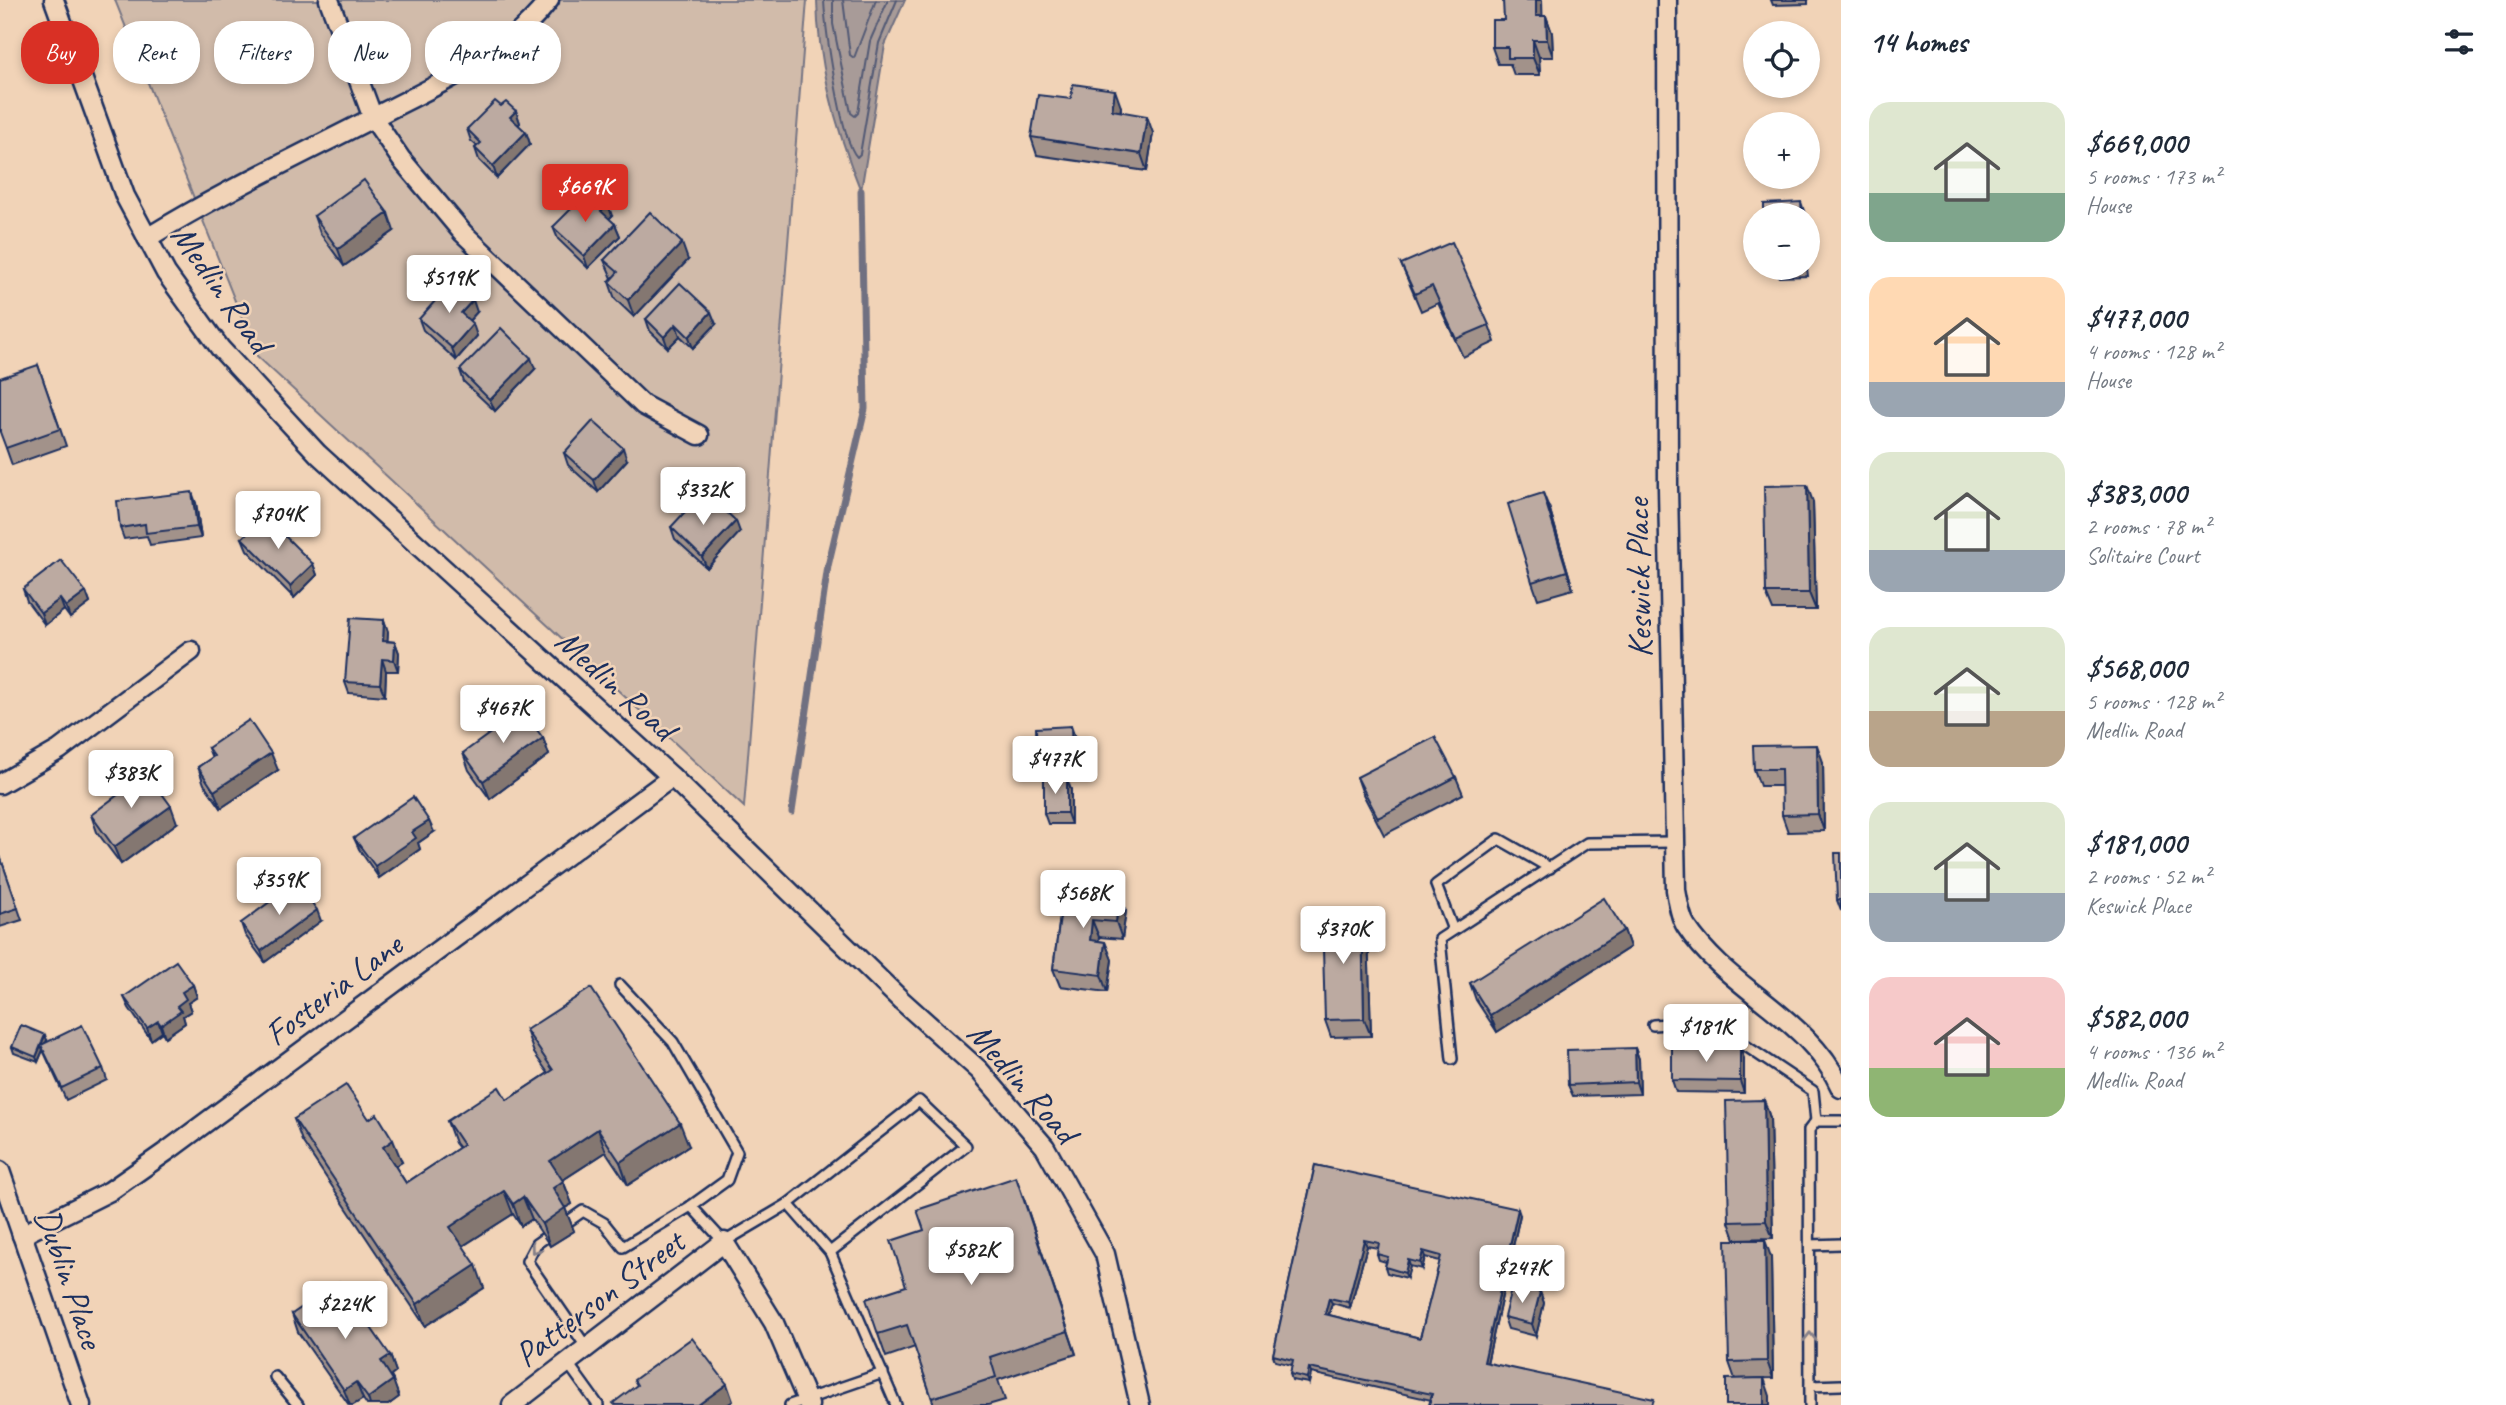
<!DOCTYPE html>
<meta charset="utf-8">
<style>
body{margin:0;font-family:Caveat,sans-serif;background:#f6f6f7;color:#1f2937;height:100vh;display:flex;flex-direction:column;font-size:26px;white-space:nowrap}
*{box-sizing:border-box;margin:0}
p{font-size:23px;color:#747a83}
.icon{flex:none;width:38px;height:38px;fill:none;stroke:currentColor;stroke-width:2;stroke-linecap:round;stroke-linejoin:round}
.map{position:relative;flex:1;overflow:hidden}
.side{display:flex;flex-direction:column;background:#fff;width:665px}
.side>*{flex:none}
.banner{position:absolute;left:21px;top:21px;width:665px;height:63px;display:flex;gap:14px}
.controls{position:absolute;left:1743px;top:21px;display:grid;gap:14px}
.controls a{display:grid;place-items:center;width:77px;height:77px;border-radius:50%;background:#fff;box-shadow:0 4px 10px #0003;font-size:35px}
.price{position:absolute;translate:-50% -60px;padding:0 16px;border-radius:7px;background:#fff;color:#222;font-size:23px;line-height:46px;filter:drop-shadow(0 2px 4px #0008)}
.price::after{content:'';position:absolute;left:50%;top:42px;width:21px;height:16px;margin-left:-10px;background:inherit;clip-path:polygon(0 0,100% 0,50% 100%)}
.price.on{background:#d93025;color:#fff}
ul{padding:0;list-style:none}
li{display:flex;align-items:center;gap:21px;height:175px;padding:0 28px}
li span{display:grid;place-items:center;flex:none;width:196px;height:140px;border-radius:21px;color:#555}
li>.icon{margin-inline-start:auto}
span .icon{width:84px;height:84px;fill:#fffc;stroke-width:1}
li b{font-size:30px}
h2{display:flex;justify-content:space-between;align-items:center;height:84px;padding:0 28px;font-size:30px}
.pill{padding:0 24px;border-radius:28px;background:#fff;box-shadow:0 4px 10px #0003;font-size:24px;line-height:63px}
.pill.on{background:#d93025;color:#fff}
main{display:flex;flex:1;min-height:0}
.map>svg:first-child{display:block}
</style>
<main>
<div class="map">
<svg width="1841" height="1405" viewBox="0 0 1841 1405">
<rect width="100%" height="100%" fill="#f1d3b7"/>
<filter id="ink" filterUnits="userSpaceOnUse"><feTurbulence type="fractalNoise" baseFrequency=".0143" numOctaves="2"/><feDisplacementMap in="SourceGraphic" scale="14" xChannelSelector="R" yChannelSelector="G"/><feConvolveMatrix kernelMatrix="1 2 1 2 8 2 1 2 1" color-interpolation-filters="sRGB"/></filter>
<g filter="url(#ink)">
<!-- green -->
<path fill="#d1bbaa" stroke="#767584" stroke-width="2" d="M115 0H807L744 807 257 356Z"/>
<!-- water -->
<path fill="#a89b98" stroke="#707081" stroke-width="2" d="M817 0H905L885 45 861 191C837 132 818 65 817 0Z"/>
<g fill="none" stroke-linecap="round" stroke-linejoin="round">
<!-- shore -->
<g stroke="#535a75" stroke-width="2">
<path d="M824 0C825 26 841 142 857 157L860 154 879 43 897 0"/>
<path d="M833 0V24L851 113 855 116 858 113 870 41 888 0"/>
<path d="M843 0 850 55 854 58 876 0"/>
</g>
<!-- stream -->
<path stroke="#707081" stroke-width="7" d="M792 812 828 566 865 409 861 191"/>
<!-- lane casing -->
<g stroke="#1b2f5e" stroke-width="14">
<g id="lane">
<path d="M1453 930 1436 885 1499 839 1550 868"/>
<path d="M620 985 673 1042 737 1152 727 1180 691 1206 724 1242 788 1204 830 1252 896 1405"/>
<path d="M1653 1025 1697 1022 1713 1024 1813 1091 1816 1121"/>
<path d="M1452 1059 1440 939 1587 843 1675 842"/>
<path d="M788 1204 919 1101 966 1146 830 1252"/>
<path d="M1810 1245 1841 1244"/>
<path d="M587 1348 527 1261 536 1244 583 1211 604 1223 623 1247 691 1206"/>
<path d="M567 1362 598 1405"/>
<path d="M275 1377 298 1405"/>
<path d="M1810 1386 1841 1385"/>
<path d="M790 1405 883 1373"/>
<path d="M1810 1405 1809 1130 1816 1121H1841"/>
</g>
</g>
<!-- street casing -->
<g stroke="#1b2f5e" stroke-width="23">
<g id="street">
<path d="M54 0 125 196 166 273 220 348 318 454 672 777 901 1000 979 1070 1045 1147 1105 1254 1140 1405"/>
<path d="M329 0 373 118 401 159 463 233 643 405 699 435"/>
<path d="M1667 0 1668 488 1676 890C1678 901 1680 917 1686 926 1728 990 1809 1017 1841 1088"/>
<path d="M147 238C225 190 307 152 388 110 446 80 509 54 549 0"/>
<path d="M0 784 59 750 191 651"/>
<path d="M0 1171 81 1405"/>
<path d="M22 1235 110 1191 170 1149 672 777"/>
<path d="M512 1405 724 1242 774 1323 809 1405"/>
</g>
</g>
<!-- lane -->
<use href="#lane" stroke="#f1d3b7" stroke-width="9"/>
<!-- street -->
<use href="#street" stroke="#f1d3b7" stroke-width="18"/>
</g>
<!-- wall -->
<g fill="#a2928a" stroke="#1b2f5e" stroke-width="2" fill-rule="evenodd">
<path d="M1771 0H1808V4L1773 5Z"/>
<path d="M1546 16 1552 33 1553 57H1539L1540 75H1514L1510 64H1498L1492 47 1504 20Z"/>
<path d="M501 106 516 111 520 123 518 125 526 132 530 144 497 178 479 160 475 148 477 146 471 141 467 129Z"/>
<path d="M1121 107V111L1153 133 1147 171 1037 155 1031 137Z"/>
<path d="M591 202 612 216 609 219 615 224 620 236 588 268 558 239 553 227Z"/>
<path d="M314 216 394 231 344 266 320 233Z"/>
<path d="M604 260H688L634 317 615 299 609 282 612 278Z"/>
<path d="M1401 264 1489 325 1495 342 1463 357 1438 303 1421 311Z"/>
<path d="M1776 268H1807L1808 276 1779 277Z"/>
<path d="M477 312 469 321 477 336 456 360 423 330 419 319Z"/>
<path d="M646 319 716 324 693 348 680 336 668 348 650 331Z"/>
<path d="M38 365 66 446 12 465 6 448Z"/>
<path d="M535 369 495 411 464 382 460 370Z"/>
<path d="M564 453 627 460 598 492 568 465Z"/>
<path d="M1813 502 1816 610H1773L1766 593Z"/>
<path d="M196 503 201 538 150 545 147 536 124 539 120 528Z"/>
<path d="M1550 510 1573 589 1538 599 1532 582Z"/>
<path d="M710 513 740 532 707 568 675 539 671 527Z"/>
<path d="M242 538 313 564 317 575 294 598 247 550Z"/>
<path d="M23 589 86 592 90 603 70 618 64 610 45 625 27 601Z"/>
<path d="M384 620 388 632 387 641 395 642 399 653 398 671H386L385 696 349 693 345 682Z"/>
<path d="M543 738 549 755 490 799 469 770 463 753Z"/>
<path d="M1075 738 1076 773 1041 774 1037 762Z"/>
<path d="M208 748 278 770 221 808 204 784 198 767 212 758Z"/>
<path d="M1823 762 1824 831 1788 832 1782 815V786H1760L1754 769Z"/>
<path d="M1357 777H1456L1463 794 1384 835 1363 794Z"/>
<path d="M1071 790V824H1048L1044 813Z"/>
<path d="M91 815 177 823 121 864 97 832Z"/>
<path d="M434 832 418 843 420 849 379 878 359 849 354 838Z"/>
<path d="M1841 853V911L1837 900Z"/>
<path d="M0 856 22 920 0 927Z"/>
<path d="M1064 887 1126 911 1122 939 1099 937 1098 941 1105 942 1112 960 1107 992 1060 986 1053 969Z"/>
<path d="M321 921 265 962 245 935 241 923Z"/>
<path d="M1368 929 1371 1036 1331 1037 1325 1020Z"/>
<path d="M1624 930 1630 947 1497 1032 1476 1000 1470 983Z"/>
<path d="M193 985 197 997 188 1003 191 1011 183 1016 185 1023 165 1037 162 1032 151 1040 129 1008 124 997Z"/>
<path d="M526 1030 689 1146 628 1185 606 1152 563 1180 572 1204 565 1208 574 1231 550 1246 532 1219 521 1226 513 1214 463 1246 484 1288 425 1326 302 1141 294 1119H369L402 1162 395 1166 406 1183 459 1148 455 1143 447 1121 507 1100 548 1073 534 1053Z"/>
<path d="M47 1040 46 1043 103 1068 107 1080 66 1100 43 1050 38 1062 14 1053 12 1047Z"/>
<path d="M1740 1047 1744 1059V1093L1676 1092 1672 1080Z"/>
<path d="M1635 1048 1639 1059 1640 1094 1573 1096 1568 1085Z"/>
<path d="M1764 1100 1770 1118 1773 1238 1735 1239 1729 1222Z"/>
<path d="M1315 1165 1520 1215 1487 1363 1431 1400 1311 1373 1309 1383 1292 1380 1290 1374 1292 1365 1275 1361 1273 1355ZM1367 1246 1378 1248 1377 1254 1379 1260 1386 1262 1385 1267 1387 1273 1407 1278 1410 1266 1422 1269 1425 1257 1440 1261 1420 1338 1329 1315 1332 1303 1350 1308Z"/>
<path d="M1024 1199 1076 1354 998 1380 1005 1400 988 1405H934L915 1347 886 1357 878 1334 906 1286Z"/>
<path d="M1771 1257 1773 1378 1735 1379 1729 1362Z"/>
<path d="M1540 1292 1544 1303 1536 1336 1508 1329 1504 1317Z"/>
<path d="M292 1314 390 1355 396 1372 391 1376 399 1397 388 1405H367L363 1399 353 1405H349L298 1332Z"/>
</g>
<!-- shaded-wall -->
<g fill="#847771" stroke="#1b2f5e" stroke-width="2">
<path d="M1536 0H1542L1543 33 1536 16Z"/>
<path d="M1546 16 1552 33 1553 57 1547 40Z"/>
<path d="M1533 40 1539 57 1540 75 1533 58Z"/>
<path d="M1115 90 1121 107 1118 127 1112 110Z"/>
<path d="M516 111 520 123 514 129 510 117Z"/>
<path d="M1147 116 1153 133 1147 171 1141 154Z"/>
<path d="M526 132 530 144 497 178 493 166Z"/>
<path d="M1801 202 1805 214V215H1802Z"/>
<path d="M608 204 612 216 605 222 601 211Z"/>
<path d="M388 213 394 231 344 266 338 249Z"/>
<path d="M615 224 620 236 588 268 584 256Z"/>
<path d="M682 243 688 260 634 317 628 300Z"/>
<path d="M473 300 477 312 465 325 461 313Z"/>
<path d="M711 312 716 324 693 348 689 337Z"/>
<path d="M473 324 477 336 456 360 452 348Z"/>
<path d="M676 324 680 336 668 348 664 337Z"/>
<path d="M531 358 535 369 495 411 490 400Z"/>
<path d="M623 448 627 460 598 492 594 480Z"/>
<path d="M1807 485 1813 502 1816 610 1809 593Z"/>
<path d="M192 492 196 503 201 538 197 527Z"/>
<path d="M1543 493 1550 510 1573 589 1567 571Z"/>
<path d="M736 521 740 532 707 568 702 557Z"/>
<path d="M313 564 317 575 294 598 290 586Z"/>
<path d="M86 592 90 603 70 618 66 607Z"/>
<path d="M60 599 64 610 45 625 41 613Z"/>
<path d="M384 620 388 632 387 652 383 641Z"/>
<path d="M395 642 399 653 398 671 394 660Z"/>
<path d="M382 659 386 671 385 696 380 684Z"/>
<path d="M1071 726 1075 738 1076 773 1072 761Z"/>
<path d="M543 738 549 755 490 799 483 781Z"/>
<path d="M1817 745 1823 762 1824 831 1818 814Z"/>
<path d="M271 753 278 770 221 808 214 791Z"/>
<path d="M1067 778 1071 790V824L1067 813Z"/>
<path d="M171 806 177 823 121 864 114 847Z"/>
<path d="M429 821 434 832 418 843 420 849 379 878 375 866 412 832Z"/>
<path d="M1119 894 1126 911 1122 939 1116 922Z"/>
<path d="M317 910 321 921 265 962 261 951Z"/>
<path d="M1362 912 1368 929 1371 1036 1364 1019Z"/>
<path d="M1092 920 1099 937 1096 957 1090 940Z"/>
<path d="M1624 930 1630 947 1497 1032 1490 1015Z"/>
<path d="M1105 942 1112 960 1107 992 1101 975Z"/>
<path d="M193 985 197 997 188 1003 191 1011 183 1016 185 1023 165 1037 161 1025 177 1006 182 992Z"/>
<path d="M158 1021 162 1032 151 1040 147 1028Z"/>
<path d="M45 1035 47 1040 43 1049 41 1045 43 1050 38 1062 36 1057Z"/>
<path d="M1740 1047 1744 1059V1093L1740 1081Z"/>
<path d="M1635 1048 1639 1059 1640 1094 1636 1082Z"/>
<path d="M1764 1100 1770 1118 1773 1238 1766 1221Z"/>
<path d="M680 1123 689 1146 628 1185 620 1162Z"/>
<path d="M598 1129 606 1152 558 1183 550 1161Z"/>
<path d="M393 1140 402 1162 391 1169 383 1147Z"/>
<path d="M1016 1177 1024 1199 1076 1354 1068 1331Z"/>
<path d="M563 1181 572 1204 565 1208 574 1231 550 1246 542 1224 553 1188Z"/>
<path d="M504 1191 513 1214 458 1249 450 1227Z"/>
<path d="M523 1197 532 1219 521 1226 513 1204Z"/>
<path d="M1518 1209 1520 1215 1486 1368 1484 1362Z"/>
<path d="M1364 1240 1367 1246 1350 1308 1348 1302Z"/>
<path d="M1765 1240 1771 1257 1773 1378 1767 1361Z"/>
<path d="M1423 1251 1425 1257 1422 1269 1420 1263Z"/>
<path d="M1408 1260 1410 1266 1407 1278 1405 1273Z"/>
<path d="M476 1265 484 1288 425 1326 417 1304Z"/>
<path d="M1540 1292 1544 1303 1536 1336 1532 1324Z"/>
<path d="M1329 1298 1332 1303 1327 1320 1325 1314Z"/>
<path d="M390 1355 396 1372 387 1379 381 1361Z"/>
<path d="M1309 1368 1311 1373 1309 1383 1307 1378Z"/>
<path d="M1764 1378 1770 1396V1405H1764Z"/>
<path d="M393 1380 399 1397 388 1405H370L368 1398Z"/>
<path d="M356 1382 363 1399 353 1405H350L344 1390Z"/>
<path d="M727 1384 733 1401 727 1405H698Z"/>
</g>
<!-- building -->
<g fill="#bcaaa1" stroke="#1b2f5e" stroke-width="2" fill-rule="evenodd">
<path d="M1503 0H1536V16H1546L1547 40H1533V58H1508V47H1492V20H1504Z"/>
<path d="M1073 84 1115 90 1112 110 1147 116 1141 154 1031 137 1038 95 1071 99Z"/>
<path d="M495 101 501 106 506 102 516 111 510 117 526 132 493 166 475 148 481 143 467 129Z"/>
<path d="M364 180 388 213 338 249 314 216Z"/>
<path d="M598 195 608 204 601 211 615 224 584 256 553 227 584 196 591 202Z"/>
<path d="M1801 202 1802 215H1764V204Z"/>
<path d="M650 212 682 243 628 300 609 282 618 272 604 260Z"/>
<path d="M1452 242 1489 325 1456 339 1432 286 1415 294 1401 264Z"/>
<path d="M452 282 473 300 461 313 473 324 452 348 419 319Z"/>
<path d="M680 283 711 312 689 337 676 324 664 337 646 319Z"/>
<path d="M501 328 531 358 490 400 460 370Z"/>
<path d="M38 365 60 429 6 448 0 432V378Z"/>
<path d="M593 421 623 448 594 480 564 453Z"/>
<path d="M1807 485 1809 593H1766L1764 486Z"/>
<path d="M192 492 197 527 146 533 145 524 120 528 117 501Z"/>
<path d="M1543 493 1567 571 1532 582 1508 504Z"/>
<path d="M696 500 710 513 718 504 736 521 702 557 671 527Z"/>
<path d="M265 516 313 564 290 586 242 538Z"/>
<path d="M61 560 86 592 66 607 60 599 41 613 23 589Z"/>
<path d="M350 618 384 620 383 641 395 642 394 660 382 659 380 684 345 682Z"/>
<path d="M522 710 543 738 483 781 463 753Z"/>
<path d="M249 720 271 753 214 791 198 767 214 756 208 748Z"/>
<path d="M1071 726 1072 761 1037 762 1036 728Z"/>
<path d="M1435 737 1456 777 1378 818 1357 777Z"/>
<path d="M1817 745 1818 814 1782 815 1781 769H1754L1753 746Z"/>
<path d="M147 773 171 806 114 847 91 815Z"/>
<rect x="1044" y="778" width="23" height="35"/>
<path d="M413 797 429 821 412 832 416 838 375 866 354 838Z"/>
<path d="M1835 853H1841V899L1837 900Z"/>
<path d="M0 856 18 908 0 914Z"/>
<path d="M297 882 317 910 261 951 241 923Z"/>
<path d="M1064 887 1119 894 1116 922 1092 920 1090 940 1105 942 1101 975 1053 969Z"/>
<path d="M1604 898 1624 930 1490 1015 1470 983Z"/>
<path d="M1362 912 1364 1019 1325 1020 1322 913Z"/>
<path d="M176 961 193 985 182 992 186 999 177 1006 181 1011 161 1025 158 1021 147 1028 124 997Z"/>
<path d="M591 988 680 1123 620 1162 598 1129 550 1161 563 1181 553 1188 565 1208 542 1224 523 1197 513 1204 504 1191 450 1227 476 1265 417 1304 294 1119 346 1085 369 1119 377 1114 393 1140 383 1147 406 1183 463 1145 447 1121 499 1087 507 1100 553 1070 526 1030Z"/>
<path d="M21 1025 45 1035 36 1057 12 1047Z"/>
<path d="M82 1025 103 1068 62 1088 41 1045Z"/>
<path d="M1672 1046 1740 1047V1081L1672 1080Z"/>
<path d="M1635 1048 1636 1082 1568 1085 1567 1050Z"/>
<path d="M1764 1100 1766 1221 1729 1222 1726 1101Z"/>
<path d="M1315 1165 1518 1209 1484 1362 1654 1399 1652 1405H1429L1432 1394 1309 1368 1307 1378 1290 1374 1293 1360 1273 1355ZM1364 1240 1379 1243 1377 1254 1388 1257 1385 1267 1405 1273 1408 1260 1420 1263 1423 1251 1441 1256 1420 1338 1325 1314 1329 1298 1348 1302Z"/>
<path d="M1016 1177 1068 1331 990 1357 996 1377 932 1398 907 1325 878 1334 866 1299 906 1286 891 1241 924 1230 917 1210Z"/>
<path d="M1726 1240H1765L1767 1361 1729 1362Z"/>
<path d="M339 1282 390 1355 381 1361 393 1380 368 1398 356 1382 344 1390 292 1314Z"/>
<path d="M1512 1285 1540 1292 1532 1324 1504 1317Z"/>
<path d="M692 1338 727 1384 698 1405H615L613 1403 637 1385 634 1380Z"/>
<path d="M1764 1378V1405H1726V1379Z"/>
</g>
<!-- one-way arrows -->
<defs><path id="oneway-chevron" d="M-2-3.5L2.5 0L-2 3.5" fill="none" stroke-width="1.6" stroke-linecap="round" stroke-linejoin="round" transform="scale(1.75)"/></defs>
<g stroke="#86818a">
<use href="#oneway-chevron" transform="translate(535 1249) rotate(127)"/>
<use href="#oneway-chevron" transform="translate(1810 1337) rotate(-90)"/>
</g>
</g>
<g text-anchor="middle" stroke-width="5" stroke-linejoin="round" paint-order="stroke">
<!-- street labels -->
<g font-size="35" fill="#1b2f5e" stroke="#f1d3b7">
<text transform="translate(222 288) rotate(55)" y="12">Medlin Road</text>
<text transform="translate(1638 578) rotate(-91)" y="12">Keswick Place</text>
<text transform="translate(616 684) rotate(42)" y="12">Medlin Road</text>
<text transform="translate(333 989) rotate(-37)" y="12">Fosteria Lane</text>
<text transform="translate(1023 1082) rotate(49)" y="12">Medlin Road</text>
<text transform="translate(70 1278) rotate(71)" y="12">Dublin Place</text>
<text transform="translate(599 1298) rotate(-37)" y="12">Patterson Street</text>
</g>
</g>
</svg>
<div class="controls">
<a><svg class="icon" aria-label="locate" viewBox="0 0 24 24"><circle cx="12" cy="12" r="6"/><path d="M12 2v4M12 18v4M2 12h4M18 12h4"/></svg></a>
<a>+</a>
<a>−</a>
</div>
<b class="price on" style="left:585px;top:224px">$669K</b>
<b class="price" style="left:449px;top:315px">$519K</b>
<b class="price" style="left:703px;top:527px">$332K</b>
<b class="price" style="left:278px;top:551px">$704K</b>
<b class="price" style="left:503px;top:745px">$467K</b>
<b class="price" style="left:1055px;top:796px">$477K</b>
<b class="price" style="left:131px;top:810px">$383K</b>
<b class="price" style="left:279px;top:917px">$359K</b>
<b class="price" style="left:1083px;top:930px">$568K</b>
<b class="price" style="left:1343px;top:966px">$370K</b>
<b class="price" style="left:1706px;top:1064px">$181K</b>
<b class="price" style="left:971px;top:1287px">$582K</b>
<b class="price" style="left:1522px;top:1305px">$247K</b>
<b class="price" style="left:345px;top:1341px">$224K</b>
<div class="banner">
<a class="pill on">Buy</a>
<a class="pill">Rent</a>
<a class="pill">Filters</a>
<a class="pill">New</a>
<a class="pill">Apartment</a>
</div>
</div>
<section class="side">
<h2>14 homes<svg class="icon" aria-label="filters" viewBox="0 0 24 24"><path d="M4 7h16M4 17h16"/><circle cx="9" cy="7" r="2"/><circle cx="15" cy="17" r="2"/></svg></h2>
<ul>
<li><span style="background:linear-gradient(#dfe7d0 65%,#7fa58c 0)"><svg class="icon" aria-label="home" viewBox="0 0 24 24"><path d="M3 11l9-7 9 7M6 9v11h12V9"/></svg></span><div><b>$669,000</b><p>5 rooms · 173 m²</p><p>House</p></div></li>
<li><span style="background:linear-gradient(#ffd9b3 75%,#9aa5b1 0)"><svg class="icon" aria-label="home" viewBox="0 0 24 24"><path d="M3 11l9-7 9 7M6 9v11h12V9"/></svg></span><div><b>$477,000</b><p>4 rooms · 128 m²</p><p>House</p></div></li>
<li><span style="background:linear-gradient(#dfe7d0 70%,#9aa5b1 0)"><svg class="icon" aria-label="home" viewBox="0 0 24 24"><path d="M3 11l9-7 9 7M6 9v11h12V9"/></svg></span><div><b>$383,000</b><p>2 rooms · 78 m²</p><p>Solitaire Court</p></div></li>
<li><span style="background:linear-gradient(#dfe7d0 60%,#b9a48a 0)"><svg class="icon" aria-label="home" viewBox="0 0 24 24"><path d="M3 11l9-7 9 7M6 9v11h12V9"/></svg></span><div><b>$568,000</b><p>5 rooms · 128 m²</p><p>Medlin Road</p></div></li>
<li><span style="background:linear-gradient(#dfe7d0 65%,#9aa5b1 0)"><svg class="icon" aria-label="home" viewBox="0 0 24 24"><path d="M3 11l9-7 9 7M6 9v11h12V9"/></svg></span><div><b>$181,000</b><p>2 rooms · 52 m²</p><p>Keswick Place</p></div></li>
<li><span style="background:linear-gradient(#f6c9c9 65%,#8fb573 0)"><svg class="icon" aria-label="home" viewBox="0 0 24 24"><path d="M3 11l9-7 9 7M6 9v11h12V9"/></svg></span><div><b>$582,000</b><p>4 rooms · 136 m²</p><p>Medlin Road</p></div></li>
</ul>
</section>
</main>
